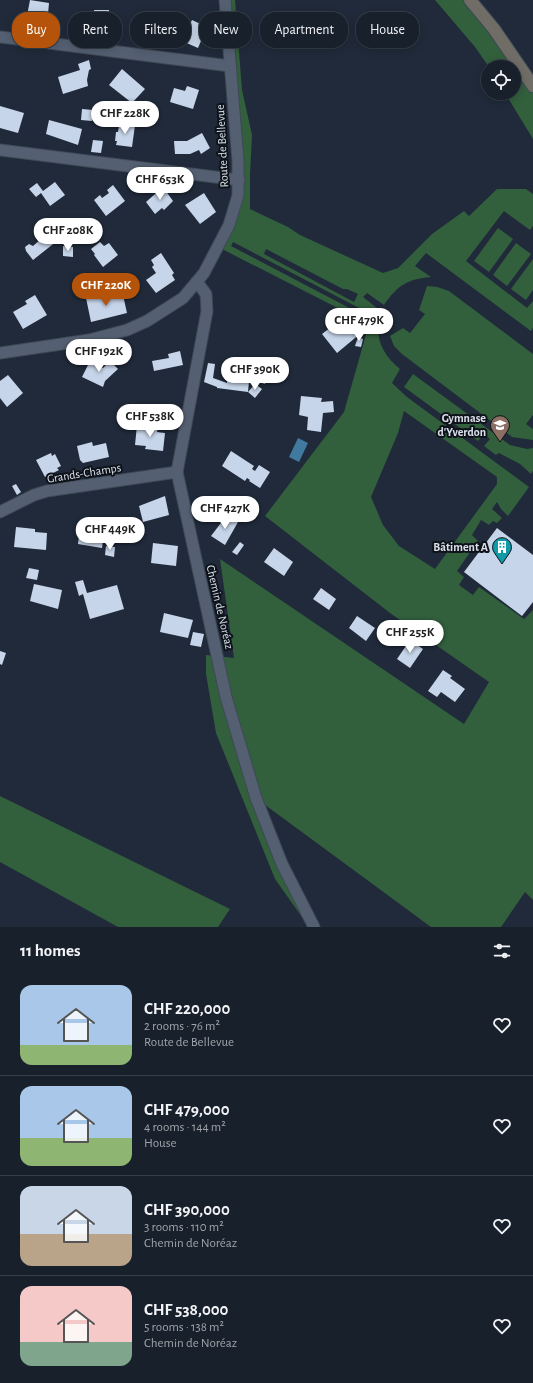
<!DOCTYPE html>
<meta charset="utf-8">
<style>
body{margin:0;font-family:"Alegreya Sans",sans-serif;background:#252d38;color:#f1f3f6;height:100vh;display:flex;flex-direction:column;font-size:15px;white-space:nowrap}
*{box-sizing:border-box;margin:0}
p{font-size:13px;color:#9fa3a9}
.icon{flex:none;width:22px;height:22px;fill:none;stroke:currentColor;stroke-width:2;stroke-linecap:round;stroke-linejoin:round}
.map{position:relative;height:927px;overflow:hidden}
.sheet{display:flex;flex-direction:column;background:#18202c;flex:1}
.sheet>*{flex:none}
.banner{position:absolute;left:12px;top:12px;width:509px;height:36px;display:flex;gap:8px}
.controls{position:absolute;left:481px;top:60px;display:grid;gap:8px}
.controls a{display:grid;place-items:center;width:40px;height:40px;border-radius:50%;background:#18202c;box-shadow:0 2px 10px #0003,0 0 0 1px #363e48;font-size:20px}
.price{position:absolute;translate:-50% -34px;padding:0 9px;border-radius:14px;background:#fff;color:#222;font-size:13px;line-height:26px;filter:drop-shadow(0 1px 2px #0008)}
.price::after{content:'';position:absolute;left:50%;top:24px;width:12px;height:9px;margin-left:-6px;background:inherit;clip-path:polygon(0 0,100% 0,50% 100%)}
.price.on{background:#b45309;color:#fff}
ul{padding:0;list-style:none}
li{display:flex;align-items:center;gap:12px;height:100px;padding:0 20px}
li+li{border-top:1px solid #363e48}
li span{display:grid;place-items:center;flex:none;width:112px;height:80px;border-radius:12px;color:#555}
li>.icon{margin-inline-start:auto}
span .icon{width:48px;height:48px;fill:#fffc;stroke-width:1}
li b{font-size:17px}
h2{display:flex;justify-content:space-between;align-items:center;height:48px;padding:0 20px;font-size:17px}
.pill{padding:0 14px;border-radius:16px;background:#18202c;box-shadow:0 2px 10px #0003,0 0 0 1px #363e48;font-size:14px;line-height:36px}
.pill.on{background:#b45309;color:#fff}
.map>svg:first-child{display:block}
</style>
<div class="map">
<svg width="533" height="927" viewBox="0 0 533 927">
<rect width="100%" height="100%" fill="#202a3a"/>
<!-- green -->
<g fill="#325f3c" fill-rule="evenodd">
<path d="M225 0H235L242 90 252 135 250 174V209L288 227 300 235 383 273 398 268 432 234 464 211 469 216 497 189H526L533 194V226L530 230 504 211 466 261 527 308 533 301V328L531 331 426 253 415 266 431 277C407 279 397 286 384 305L367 293 363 297 382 312 380 319 233 242 231 246 378 323C377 344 385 356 400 369L392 383 407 397 529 487 508 516 501 509 497 502 492 509 502 518 497 523 493 521 489 525 481 520 472 535 478 541 457 571 464 577 459 585 473 595 479 587 524 619 533 610V900L525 892 501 927H431L257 799 309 927 275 879 216 733 206 674V655L234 658 220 559 464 724 489 682 390 613 265 516 344 412 369 324 218 247 238 195ZM266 249 343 289H347L358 294 354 302 264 254ZM404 411 497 477V484L435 569 399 546 383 525 371 497 398 433Z"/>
<path d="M435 0H470L533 86V139L505 93H514V67H489L475 47Z"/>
<path d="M498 228 513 239 489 272 474 261Z"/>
<path d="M516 243 531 254 507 286 493 275Z"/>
<path d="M533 259V290L526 300 511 289Z"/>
<path d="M427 286 437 287 449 291 533 354V415L526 424 533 429V440L512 437 402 354 394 346 390 336 403 328 410 333 425 314 419 310Z"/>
<path d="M413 374 510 445 527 449 533 448V471L531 474 520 464 499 453 496 455 484 446 490 439 484 434 478 441 404 387Z"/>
<path d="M0 796 230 909 218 927H118L0 862Z"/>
</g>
<!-- water -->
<path fill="#407a9f" d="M298 438 308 443 299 462 289 457Z"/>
<!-- building -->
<g fill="#c7d5ea">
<path d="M30 0 49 3 48 14H42L41 28 25 26Z"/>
<path d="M94 10H109V35H94V30H80V16H94Z"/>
<path d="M157 16 161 34 137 40 133 22Z"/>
<path d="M192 20 207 27 198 48 182 41Z"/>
<path d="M89 60 91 69 89 70 87 80 88 86 63 94 58 77 80 70 78 64Z"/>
<path d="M122 69 145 89 132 103 109 85Z"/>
<path d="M187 86 199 90 193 109 170 102 174 88 185 91Z"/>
<path d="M0 106 24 113 18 133 0 128Z"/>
<path d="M82 109 93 110 92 121 81 120Z"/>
<path d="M49 120 82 129 78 145 46 134Z"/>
<path d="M122 124 135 125 132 147 116 145 117 141H115L116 132H118L119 126H122Z"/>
<path d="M202 133 210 148 201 154 199 150 190 154H175L174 141H187Z"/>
<path d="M93 140 103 141 101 153 91 152Z"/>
<path d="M55 182 65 195 50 206 41 193 36 197 29 189 37 183 43 191Z"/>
<path d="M113 185 125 201 106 216 94 200 100 195 102 198 109 193 107 190Z"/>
<path d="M163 187 173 201 164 210 162 208 155 214 146 202Z"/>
<path d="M204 193 216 212 200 224 185 205Z"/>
<path d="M40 223 45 226 57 241 33 260 26 251 25 247 29 244 33 246 41 239 34 228 37 224Z"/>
<path d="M100 242 104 246 109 243 118 255 103 267 94 255 95 254 91 249Z"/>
<path d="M63 246 73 247V257L63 256Z"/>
<path d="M161 253 174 273 172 275 175 280 156 293 146 280 156 273 152 267 154 265 151 260Z"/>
<path d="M105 294 106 298 123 295 127 313 91 322 86 298Z"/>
<path d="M35 295 47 315 23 329 13 312 27 304 25 301Z"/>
<path d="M349 318 361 333 337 353 322 334 331 327 334 330Z"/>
<path d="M358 337 363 339 361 347 355 346Z"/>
<path d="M180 351 183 365 154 371 152 361 169 358 168 354Z"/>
<path d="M90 361 103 368 110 361 118 369 105 381 103 387 82 377Z"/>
<path d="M208 363 215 364 213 378 227 383V369L250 371 248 392 217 388V387L204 382Z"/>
<path d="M259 371 268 375 265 384 256 381Z"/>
<path d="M8 375 23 393 7 407 0 398V381Z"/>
<path d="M255 384 262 389 255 398 248 392Z"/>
<path d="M301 396 322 398 321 402 333 401 334 412 323 413 321 432 307 430 308 417 299 415Z"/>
<path d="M137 425 158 427 157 432 165 433 163 451 145 449 146 446 135 445Z"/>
<path d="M92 442 93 446 106 443 109 457 83 463 80 460 77 446Z"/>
<path d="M231 451 254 466 252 469 255 471 259 465 270 472 260 488 249 481 250 480 247 478 245 481 222 466Z"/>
<path d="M51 453 52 456 55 454 61 466 57 468 59 470 45 477 36 460Z"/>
<path d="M16 484 21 492 17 495 12 486Z"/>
<path d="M165 496 169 515 143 522 139 506Z"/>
<path d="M227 515 238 522 225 545 211 536Z"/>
<path d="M97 524 105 525 102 548 78 544 80 525 96 527Z"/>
<path d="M16 527 35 529V532L47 533 46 550 14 547Z"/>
<path d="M497 528 533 555V602L522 616 464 572Z"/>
<path d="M240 542 244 545 237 555 232 552Z"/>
<path d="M153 543 178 546 176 566 151 563Z"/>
<path d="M106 546 115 547 114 557 105 555Z"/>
<path d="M274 548 293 562 284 576 264 562Z"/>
<path d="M29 568 39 570 37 580 26 578Z"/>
<path d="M83 580 87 593 117 585 124 609 90 619 83 594 79 596 75 582Z"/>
<path d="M34 584 62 590 58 609 30 601Z"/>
<path d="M321 588 336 599 329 610 313 599Z"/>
<path d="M164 613 193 620 188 638 160 632Z"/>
<path d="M357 616 375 628 366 641 349 628Z"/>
<path d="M193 632 204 634 201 647 190 645Z"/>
<path d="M410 640 423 649 410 668 397 659Z"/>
<path d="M0 651 6 653 2 665 0 664Z"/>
<path d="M443 670 452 676 450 678 465 689 455 702 441 692 437 697 428 691Z"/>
</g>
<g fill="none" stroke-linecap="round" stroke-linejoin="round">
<!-- street casing -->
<g stroke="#3f4956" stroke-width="13">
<g id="street">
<path d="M0 37 230 66"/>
<path d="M0 150 239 180"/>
<path d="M197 282 206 294 207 311 177 472 226 697 256 798 282 864 314 927"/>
<path d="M0 353 89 340 127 330 147 321 183 298 204 273 229 225 238 195V161L225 0"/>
<path d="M0 512 34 495 47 491 177 472"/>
</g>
</g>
<!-- secondary casing -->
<g stroke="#3f4956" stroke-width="14">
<path id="secondary" d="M470 0 494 29 533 86"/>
</g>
<!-- street -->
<use href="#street" stroke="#546072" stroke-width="11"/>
<!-- secondary -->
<use href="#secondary" stroke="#6f6d65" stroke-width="12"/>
</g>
<!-- icons -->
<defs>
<g id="school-pin" transform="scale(1)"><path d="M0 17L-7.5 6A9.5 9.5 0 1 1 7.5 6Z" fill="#8d6e63" stroke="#0e131a"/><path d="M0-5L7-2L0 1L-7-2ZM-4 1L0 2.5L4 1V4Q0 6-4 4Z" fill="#fff"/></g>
<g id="building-pin" transform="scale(1)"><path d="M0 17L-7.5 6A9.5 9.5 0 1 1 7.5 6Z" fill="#0f9aa8" stroke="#0e131a"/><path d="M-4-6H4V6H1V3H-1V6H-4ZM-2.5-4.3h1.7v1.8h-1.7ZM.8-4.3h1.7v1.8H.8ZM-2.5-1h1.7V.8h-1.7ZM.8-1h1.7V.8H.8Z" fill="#fff"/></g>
</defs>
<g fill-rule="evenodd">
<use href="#school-pin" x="500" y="425"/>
<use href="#building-pin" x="502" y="547"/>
</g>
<g text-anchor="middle" stroke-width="4" stroke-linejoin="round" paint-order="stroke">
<!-- street labels -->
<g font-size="12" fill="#dae1ec" stroke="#0e131a">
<text transform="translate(222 146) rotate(-93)" y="4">Route de Bellevue</text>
<text transform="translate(84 473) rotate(-9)" y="4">Grands-Champs</text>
<text transform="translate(220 607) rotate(77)" y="4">Chemin de Noréaz</text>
</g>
<!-- poi labels -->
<g font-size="12" font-weight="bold" fill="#dae1ec" stroke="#0e131a" text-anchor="end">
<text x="486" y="422">Gymnase<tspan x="486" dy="14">d'Yverdon</tspan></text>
<text x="488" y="551">Bâtiment A</text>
</g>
</g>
</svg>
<div class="controls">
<a><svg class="icon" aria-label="locate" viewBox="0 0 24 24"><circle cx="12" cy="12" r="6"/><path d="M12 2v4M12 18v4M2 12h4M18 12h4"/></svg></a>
</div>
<b class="price" style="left:125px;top:135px">CHF 228K</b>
<b class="price" style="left:160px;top:201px">CHF 653K</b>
<b class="price" style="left:68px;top:252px">CHF 208K</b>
<b class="price on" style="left:106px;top:307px">CHF 220K</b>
<b class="price" style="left:359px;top:342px">CHF 479K</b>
<b class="price" style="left:99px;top:373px">CHF 192K</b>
<b class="price" style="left:255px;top:391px">CHF 390K</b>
<b class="price" style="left:150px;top:438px">CHF 538K</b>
<b class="price" style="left:225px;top:530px">CHF 427K</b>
<b class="price" style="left:110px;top:551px">CHF 449K</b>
<b class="price" style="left:410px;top:654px">CHF 255K</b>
<div class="banner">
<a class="pill on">Buy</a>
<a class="pill">Rent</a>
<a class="pill">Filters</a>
<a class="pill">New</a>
<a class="pill">Apartment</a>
<a class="pill">House</a>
</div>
</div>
<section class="sheet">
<h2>11 homes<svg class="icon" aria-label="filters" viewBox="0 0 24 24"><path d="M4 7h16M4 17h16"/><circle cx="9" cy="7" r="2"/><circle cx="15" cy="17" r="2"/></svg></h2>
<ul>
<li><span style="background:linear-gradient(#a9c7e8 75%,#8fb573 0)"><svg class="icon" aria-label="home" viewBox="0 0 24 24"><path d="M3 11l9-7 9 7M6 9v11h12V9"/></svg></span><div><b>CHF 220,000</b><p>2 rooms · 76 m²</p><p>Route de Bellevue</p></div><svg class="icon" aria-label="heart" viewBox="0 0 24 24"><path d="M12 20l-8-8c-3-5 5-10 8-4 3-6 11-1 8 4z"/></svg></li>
<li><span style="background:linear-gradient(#a9c7e8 65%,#8fb573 0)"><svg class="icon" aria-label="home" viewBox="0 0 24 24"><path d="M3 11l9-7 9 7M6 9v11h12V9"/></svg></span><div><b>CHF 479,000</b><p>4 rooms · 144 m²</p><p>House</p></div><svg class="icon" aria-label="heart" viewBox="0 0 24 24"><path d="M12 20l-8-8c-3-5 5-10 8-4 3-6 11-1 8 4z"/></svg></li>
<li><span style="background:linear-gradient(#c9d6e8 60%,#b9a48a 0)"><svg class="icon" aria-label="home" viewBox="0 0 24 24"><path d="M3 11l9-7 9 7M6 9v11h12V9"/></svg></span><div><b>CHF 390,000</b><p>3 rooms · 110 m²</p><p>Chemin de Noréaz</p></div><svg class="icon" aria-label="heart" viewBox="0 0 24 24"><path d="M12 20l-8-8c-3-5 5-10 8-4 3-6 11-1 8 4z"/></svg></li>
<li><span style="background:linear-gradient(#f6c9c9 70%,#7fa58c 0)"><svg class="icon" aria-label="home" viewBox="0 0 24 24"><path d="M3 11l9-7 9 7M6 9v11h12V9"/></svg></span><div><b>CHF 538,000</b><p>5 rooms · 138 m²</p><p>Chemin de Noréaz</p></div><svg class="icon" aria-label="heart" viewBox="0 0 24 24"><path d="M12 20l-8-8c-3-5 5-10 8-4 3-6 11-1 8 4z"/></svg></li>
</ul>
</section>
